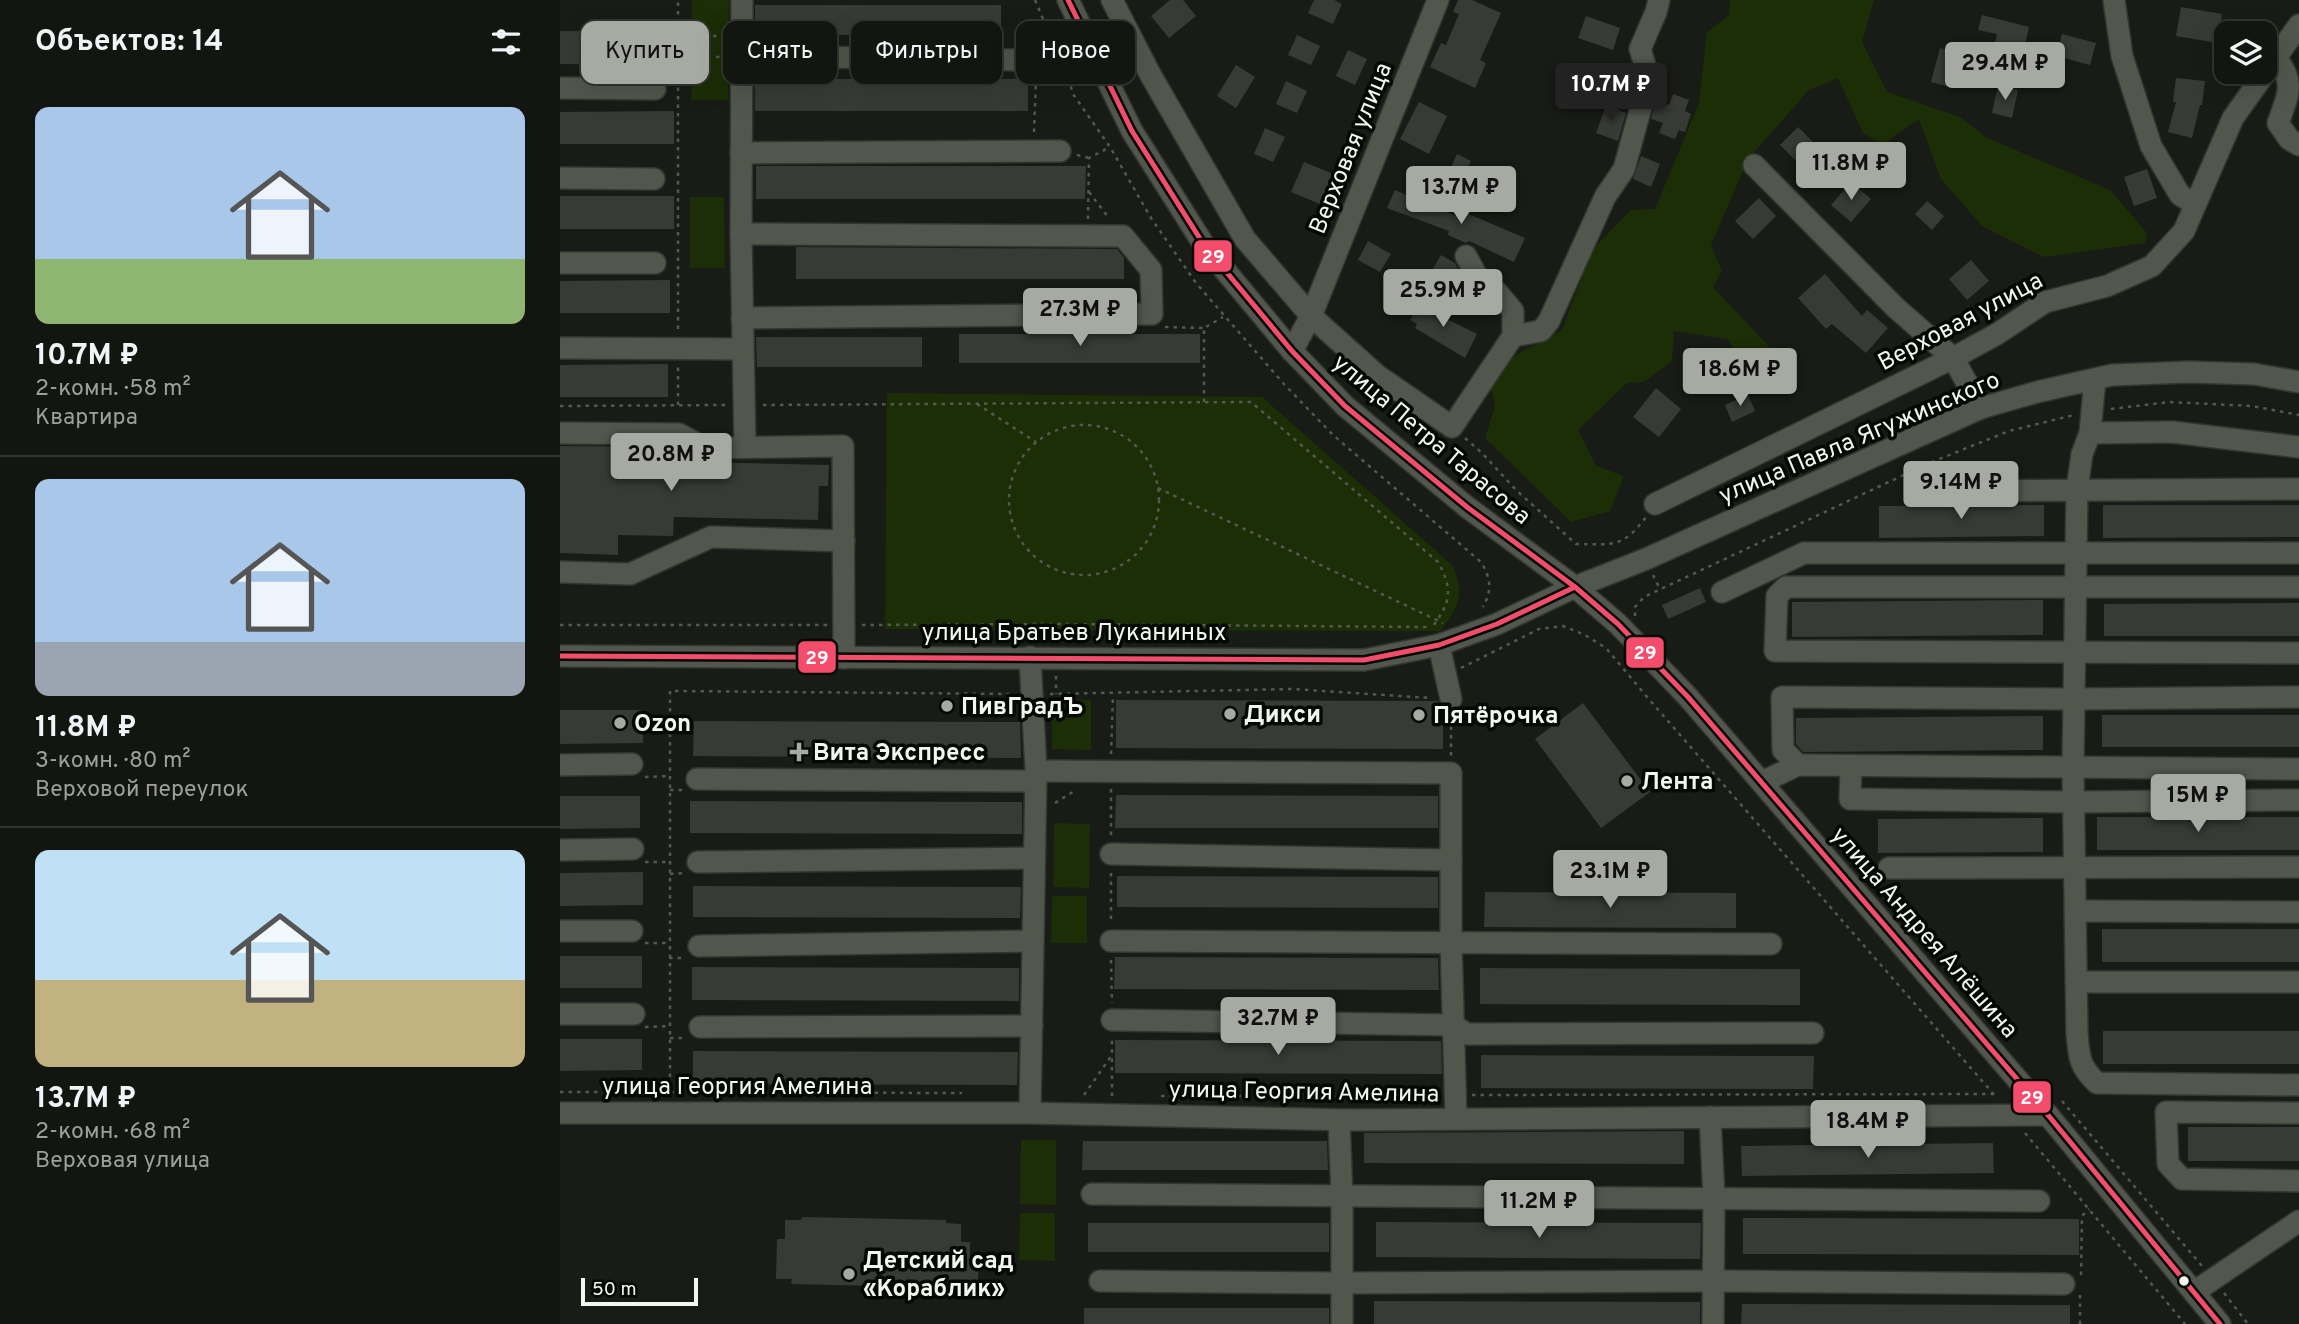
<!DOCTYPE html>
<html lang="ru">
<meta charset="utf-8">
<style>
body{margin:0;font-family:Overpass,sans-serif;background:#1c1e19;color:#f1f3f6;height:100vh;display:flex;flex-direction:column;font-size:26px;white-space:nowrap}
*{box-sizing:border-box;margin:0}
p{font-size:23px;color:#9d9f9f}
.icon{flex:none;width:38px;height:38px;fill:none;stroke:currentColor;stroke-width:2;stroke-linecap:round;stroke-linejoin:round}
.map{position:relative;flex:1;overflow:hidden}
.sheet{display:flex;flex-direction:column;background:#131510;width:560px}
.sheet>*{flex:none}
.banner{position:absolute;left:21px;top:21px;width:665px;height:63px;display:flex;gap:14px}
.fabs{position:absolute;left:1654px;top:21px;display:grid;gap:14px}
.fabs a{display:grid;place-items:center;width:63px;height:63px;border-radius:14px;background:#131510;box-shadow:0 7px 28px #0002,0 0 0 2px #323430;font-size:35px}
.scale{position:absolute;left:21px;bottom:18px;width:117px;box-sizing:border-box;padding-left:7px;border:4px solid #f2f6ef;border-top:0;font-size:19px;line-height:24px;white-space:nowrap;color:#f2f6ef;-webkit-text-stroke:5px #060804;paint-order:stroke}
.price{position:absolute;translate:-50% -60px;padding:0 16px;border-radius:7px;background:#a6aaa3;color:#111;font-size:23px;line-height:46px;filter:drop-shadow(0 2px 4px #0008)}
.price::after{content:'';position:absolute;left:50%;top:42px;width:21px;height:16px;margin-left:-10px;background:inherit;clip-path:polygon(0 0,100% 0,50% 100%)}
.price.on{background:#222;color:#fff}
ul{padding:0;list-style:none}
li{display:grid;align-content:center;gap:14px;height:371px;padding:0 35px}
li+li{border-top:2px solid #323430}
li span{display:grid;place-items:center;height:217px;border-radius:14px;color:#555}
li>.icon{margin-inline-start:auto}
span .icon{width:126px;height:126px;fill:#fffc;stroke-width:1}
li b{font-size:30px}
h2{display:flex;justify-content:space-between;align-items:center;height:84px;padding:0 35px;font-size:30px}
.tag{padding:0 24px;border-radius:14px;background:#131510;box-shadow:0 7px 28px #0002,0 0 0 2px #323430;font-size:24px;line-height:63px}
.tag.on{background:#a6aaa3;color:#111}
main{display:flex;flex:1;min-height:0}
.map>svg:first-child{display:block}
</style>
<main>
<section class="sheet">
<h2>Объектов: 14<svg class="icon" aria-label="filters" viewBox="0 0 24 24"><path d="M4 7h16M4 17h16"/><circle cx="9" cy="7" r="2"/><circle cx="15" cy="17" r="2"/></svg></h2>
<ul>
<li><span style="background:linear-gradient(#a9c7e8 70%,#8fb573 0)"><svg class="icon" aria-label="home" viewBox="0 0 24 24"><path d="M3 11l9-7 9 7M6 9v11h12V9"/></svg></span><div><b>10.7M ₽</b><p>2-комн. · 58 m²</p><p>Квартира</p></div></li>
<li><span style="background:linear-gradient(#a9c7e8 75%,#9aa5b1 0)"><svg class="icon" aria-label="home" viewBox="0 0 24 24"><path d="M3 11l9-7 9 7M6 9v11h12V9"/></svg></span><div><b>11.8M ₽</b><p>3-комн. · 80 m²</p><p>Верховой переулок</p></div></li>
<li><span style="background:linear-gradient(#bfe0f5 60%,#c2b280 0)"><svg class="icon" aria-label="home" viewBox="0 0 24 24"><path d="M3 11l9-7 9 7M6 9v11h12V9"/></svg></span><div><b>13.7M ₽</b><p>2-комн. · 68 m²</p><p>Верховая улица</p></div></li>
</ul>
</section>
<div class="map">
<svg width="1739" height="1324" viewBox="0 0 1739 1324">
<rect width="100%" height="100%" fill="#191c16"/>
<!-- green -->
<g fill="#1c2e06">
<path d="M132 0H169L168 100H131Z"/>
<path d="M1170 0H1314L1302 42 1327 92 1400 117 1427 138 1550 190 1587 233 1585 243 1484 257 1422 226 1381 179 1359 119 1322 145 1303 133 1278 78 1249 90 1188 159 1151 245 1162 271 1153 287 1218 356C1214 369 1201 374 1188 375L1168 339 1114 331 1112 361 1084 382 1067 383 1018 430 1036 466 1064 476 1050 511 1011 522 925 438 935 406 930 380 945 361 1002 330 1033 249 1071 210 1095 209 1139 103 1147 32 1169 15Z"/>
<path d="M130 197H164L165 268H130Z"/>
<path d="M327 393 702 397 892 565C906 595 899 606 880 631L325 629Z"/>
<path d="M492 699 531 700V750L492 749Z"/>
<path d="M494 823 530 824 529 888 493 887Z"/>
<path d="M492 896H527V943H491Z"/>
<path d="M461 1140H496V1205L460 1204Z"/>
<path d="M460 1213H495V1261L459 1260Z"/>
</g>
<!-- building -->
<g fill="#373a35">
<path d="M610 0H623L636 16 609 38 591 16Z"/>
<path d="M754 0H774L782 4 773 24 748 13Z"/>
<path d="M898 0H912L941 13 920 60 926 63 915 88 870 67 881 43 886 45 899 14 893 12Z"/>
<rect x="195" y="5" width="246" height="30"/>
<path d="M1621 7 1662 14 1658 43 1616 36Z"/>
<path d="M1422 15 1469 27 1464 49 1435 43 1437 34 1418 30Z"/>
<path d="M1026 16 1060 28 1053 50 1018 38Z"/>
<path d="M0 31 116 32V65L0 64Z"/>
<path d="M1502 34 1536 43 1530 65 1496 56Z"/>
<path d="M737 35 760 46 751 65 728 55Z"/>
<path d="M1380 48 1403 54 1393 88 1371 82Z"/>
<path d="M788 50 807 59 795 85 776 76Z"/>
<path d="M676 65 695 77 676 108 657 96Z"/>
<path d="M1616 78 1645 81 1642 105H1640L1632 138 1608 132 1616 102H1613Z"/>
<rect x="195" y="79" width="273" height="32"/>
<path d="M726 81 747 91 737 113 716 104Z"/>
<path d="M1438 85 1458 90 1452 118 1432 113Z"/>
<path d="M1113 94 1129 100 1125 111 1131 114 1125 132 1119 130 1115 139 1099 133 1103 123 1091 119 1096 100 1109 105Z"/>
<path d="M859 102 887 116 869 154 840 139Z"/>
<path d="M1046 106 1066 113 1058 141 1036 133Z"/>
<path d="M114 111V144H0V112Z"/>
<path d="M1238 127 1256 145 1238 163 1220 145Z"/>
<path d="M705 128 725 137 713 162 694 154Z"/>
<path d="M897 154 911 161 899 185 886 178Z"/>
<path d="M1081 156 1100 164 1091 187 1073 179Z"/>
<path d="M744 162 773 174 760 204 731 192Z"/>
<path d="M196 166H526L525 199H196Z"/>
<path d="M1587 169 1597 198 1574 206 1564 177Z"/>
<path d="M1291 182 1311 199 1291 222 1271 205Z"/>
<path d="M835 190 896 216 899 210 965 238 954 262 909 241 906 243 888 235 889 231 827 208Z"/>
<rect x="0" y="196" width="114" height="33"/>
<path d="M1199 198 1216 216 1193 239 1175 221Z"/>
<path d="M1367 201 1384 216 1372 230 1355 214Z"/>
<path d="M808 241 831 254 820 272 798 260Z"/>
<path d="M236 247 557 249 564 258V279H236Z"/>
<path d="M881 255 895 263 898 269 890 283 871 272Z"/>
<path d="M1411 260 1429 281 1407 300 1389 279Z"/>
<path d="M1265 274 1302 316 1307 310 1328 328 1306 353 1272 324 1266 329 1238 298Z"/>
<path d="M110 280V313H0V281Z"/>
<path d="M870 302 890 313 887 319 917 334 905 358 855 328 857 324 850 320 860 303 867 307Z"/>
<rect x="399" y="334" width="241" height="29"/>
<path d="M196 337H362V367H197Z"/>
<path d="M108 364V397H0V365Z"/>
<path d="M1096 388 1121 409 1099 437 1073 417Z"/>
<path d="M1188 395 1195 411 1172 422 1165 405Z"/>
<path d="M0 446 116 447 120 450V455L135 457V462L269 465 268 486H259L258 520 114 517 113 536 58 535V555L0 553Z"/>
<path d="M1484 505V536L1319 538V506Z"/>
<path d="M1543 505H1739V537L1543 538Z"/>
<path d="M1140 588 1146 602 1108 619 1102 605Z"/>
<path d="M1483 600V635L1232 637V602Z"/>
<path d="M1739 603V636H1544V604Z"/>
<path d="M556 700 878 701 883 709V749L556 748Z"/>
<path d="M1023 703 1090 792 1041 828 975 739Z"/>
<path d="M0 710H83V743L0 744Z"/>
<rect x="1542" y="715" width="197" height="32"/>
<path d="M1483 716V750L1243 752 1236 744V718Z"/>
<path d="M134 721 460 722 461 758 133 756Z"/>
<path d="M556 795 878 796V828H555Z"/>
<path d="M0 796H80V828L0 829Z"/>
<path d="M130 801 462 802V834L130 833Z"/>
<rect x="1537" y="817" width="202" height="33"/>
<path d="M1483 818V852L1318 853V819Z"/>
<path d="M83 872V905L0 906V873Z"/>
<path d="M557 876 878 877V908L557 907Z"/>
<path d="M133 886 461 887 460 918 133 917Z"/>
<path d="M925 892 1176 893V928L924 927Z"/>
<rect x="1542" y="929" width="197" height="33"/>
<rect x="0" y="956" width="82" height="32"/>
<path d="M555 957 878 958 879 990 554 989Z"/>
<path d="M132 967 459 968V1001L132 1000Z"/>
<path d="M920 968 1240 969V1005L920 1004Z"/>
<rect x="1543" y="1031" width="196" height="33"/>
<path d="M0 1039H82V1070L0 1071Z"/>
<path d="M555 1040 881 1041 882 1074 555 1073Z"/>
<path d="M133 1051 458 1052 457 1085 133 1084Z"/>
<path d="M921 1055 1254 1056 1253 1089 921 1088Z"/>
<rect x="1628" y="1127" width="111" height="34"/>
<path d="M1124 1131V1164L804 1163V1133Z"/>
<path d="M523 1141H767L768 1170H522Z"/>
<path d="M1433 1143 1434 1173 1182 1176 1181 1146Z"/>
<path d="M242 1217 386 1220V1223L401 1224V1242H410V1257H419L418 1281H400V1288L231 1284 232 1279H216L217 1239H225V1220H241Z"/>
<path d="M1183 1218 1519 1219V1255L1183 1254Z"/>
<path d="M816 1222 1141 1223 1140 1259 816 1257Z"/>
<rect x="528" y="1223" width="241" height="29"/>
<path d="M814 1301 1140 1302V1324H814Z"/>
<path d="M1182 1304 1510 1305V1324H1181Z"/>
<rect x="524" y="1308" width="245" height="16"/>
</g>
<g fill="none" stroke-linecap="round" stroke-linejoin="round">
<!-- minor casing -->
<g stroke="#333531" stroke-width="24">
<g id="minor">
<path d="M182 0 181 234 185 447"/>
<path d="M508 0 572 131 644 245 732 351 785 406 907 507 1015 587 1058 624 1128 697 1488 1115 1660 1324"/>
<path d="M552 0 590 74 685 239 751 316 818 376 892 427 953 336V311L936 291 918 278 906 256"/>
<path d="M1554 0 1562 56 1591 146 1620 195 1635 204"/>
<path d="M182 56 459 60"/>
<path d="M1716 58C1736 83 1728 95 1718 123L1729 139 1739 145"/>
<path d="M0 88 95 89"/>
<path d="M181 153 500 151"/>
<path d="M1194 165 1336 308 1393 358 1421 408"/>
<path d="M0 178 94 179"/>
<path d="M181 234 563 236 591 270 592 314 182 318"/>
<path d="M0 263H95"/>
<path d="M953 336 981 331 989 321 1045 197 1064 169 1089 78 1080 49 1096 12 1099 0"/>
<path d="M0 348 182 349"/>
<path d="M732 351 751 316 878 0"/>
<path d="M0 433 119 434 145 448 283 446 284 658"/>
<path d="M1530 433 1535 379"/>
<path d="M1739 447 1612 432 1530 433 1522 454 1517 489 1513 767 1517 1033C1519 1057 1519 1066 1537 1083L1739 1085"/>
<path d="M1362 491 1739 489"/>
<path d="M1095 504 1393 358 1437 334 1485 302 1547 286 1592 266 1624 231 1673 118 1739 25"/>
<path d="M0 572 70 574 151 537 284 541"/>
<path d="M1739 587H1226L1217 596 1215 651 1739 653"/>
<path d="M1162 592 1244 553H1739"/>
<path d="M879 645 891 699"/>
<path d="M0 656 804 660 879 645 937 624 1015 587 1086 559 1421 408 1477 392 1552 375 1629 372 1694 374 1739 382"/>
<path d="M470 657 476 771 470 1113"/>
<path d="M0 765 72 764"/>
<path d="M1238 765 1223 750 1222 697 1514 699 1739 697"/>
<path d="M1291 766 1290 799 1514 802 1739 800"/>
<path d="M476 771 891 773V942L896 1119"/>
<path d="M137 779 476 781"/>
<path d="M1202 782 1238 765 1739 769"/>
<path d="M0 850 73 849"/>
<path d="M551 854 891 860"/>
<path d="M138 862 474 858"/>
<path d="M1329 868 1739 867"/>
<path d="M1515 911 1739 912"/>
<path d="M0 931H72"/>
<path d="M551 941 1211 944"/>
<path d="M139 946 473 941"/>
<path d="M1516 982H1739"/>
<path d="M0 1014H74"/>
<path d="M552 1020 893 1025 907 1034 1253 1033"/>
<path d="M140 1027 472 1026"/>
<path d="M0 1113H470L791 1120 1488 1115"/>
<path d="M1739 1113 1606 1112 1608 1164 1622 1179 1739 1181"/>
<path d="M1150 1117 1154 1197 1153 1324"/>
<path d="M779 1120 782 1197V1324"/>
<path d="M532 1194 1479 1201"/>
<path d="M540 1281 781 1283 1153 1281 1504 1284"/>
<path d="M1634 1292 1739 1221"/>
</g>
</g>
<!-- path -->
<g stroke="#545850" stroke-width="2.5" stroke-dasharray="3.5 5" stroke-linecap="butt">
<path d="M475 0 509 80 513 94 550 147 591 218 636 283 723 383 773 435 921 562C931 578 932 591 923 607"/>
<rect x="136" y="36" width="31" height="21"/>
<path d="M119 45 136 46"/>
<path d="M470 73 476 80H509"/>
<path d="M474 132 476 80"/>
<path d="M517 155 529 158"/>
<path d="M529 192 548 217"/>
<path d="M528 219 529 158 550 147"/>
<path d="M605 327 644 328"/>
<path d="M118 329V0"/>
<path d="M644 402V328L663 317"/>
<path d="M417 404 476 442"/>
<path d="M118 405V367"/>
<path d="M203 405 691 402 878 562C893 589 891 602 873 626"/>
<path d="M0 406 165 405"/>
<path d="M1551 409 1609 402 1692 406 1739 415"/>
<circle cx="524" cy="500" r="75"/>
<path d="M905 438 922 453 956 490 1016 544C1053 544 1062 549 1086 517"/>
<path d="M598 488 883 623"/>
<path d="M1093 575 1100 589"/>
<path d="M1075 616V607L1084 597 1367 464 1449 431 1514 415"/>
<path d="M495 624V642"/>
<path d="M0 625H267"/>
<path d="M302 625 495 624 869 627"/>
<path d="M901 668 979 629 1003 626 1025 635 1046 648 1087 697 1437 1098"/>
<path d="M496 676V694"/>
<path d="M490 694 732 689 871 698"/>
<path d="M891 718V757"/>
<path d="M551 754 553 695"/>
<path d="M85 777 110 776"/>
<path d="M110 790H124"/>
<path d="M495 803 516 790"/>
<path d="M551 835V789"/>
<path d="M85 862H110"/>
<path d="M551 873V922"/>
<path d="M110 874 124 873"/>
<path d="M85 943H110"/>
<path d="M109 958H124"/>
<path d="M551 960 552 1003"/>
<path d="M85 1027 110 1026"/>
<path d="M110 1038H127"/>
<path d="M110 1077V691L455 694"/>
<path d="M0 1092 402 1093"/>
<path d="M524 1095 552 1055V1037"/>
<path d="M912 1095 1434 1094"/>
<path d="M552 1096V1057"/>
<path d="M601 1096H878"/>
<path d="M1502 1101 1642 1266"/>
<path d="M1465 1133 1625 1324"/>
<path d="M1521 1275 1522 1216 1529 1209"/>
<path d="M1664 1293 1688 1324"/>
<path d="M1520 1324V1292"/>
</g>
<!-- minor -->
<use href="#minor" stroke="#51574c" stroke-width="21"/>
<!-- bus-1 casing -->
<g stroke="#060804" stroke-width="10">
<g id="bus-1">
<path d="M508 0 572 131 644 245 732 351 785 406 907 507 1015 587 1058 624 1128 697 1488 1115 1660 1324"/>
<path d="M0 656 804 660 879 645 937 624 1015 587"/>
</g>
</g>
<!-- bus-1 -->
<use href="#bus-1" stroke="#f44d6c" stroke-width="5"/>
</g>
<!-- markers -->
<g fill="#a6aaa3" stroke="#060804" stroke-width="2.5">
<circle cx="387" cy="706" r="7"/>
<circle cx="670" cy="714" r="7"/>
<circle cx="859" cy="715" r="7"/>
<circle cx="60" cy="723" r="7"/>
<path d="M235.5 741.5h7v7h7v7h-7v7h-7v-7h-7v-7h7z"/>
<circle cx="1067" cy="781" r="7"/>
<circle cx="289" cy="1274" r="7"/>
</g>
<circle fill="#f2f6ef" stroke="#060804" stroke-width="2.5" cx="1624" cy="1281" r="6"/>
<g text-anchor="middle" stroke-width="7" stroke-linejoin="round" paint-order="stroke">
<!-- street labels -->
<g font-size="24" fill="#f2f6ef" stroke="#060804">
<text transform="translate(790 148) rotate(-68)" y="8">Верховая улица</text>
<text transform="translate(1400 321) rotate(-28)" y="8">Верховая улица</text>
<text transform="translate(1299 437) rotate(-23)" y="8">улица Павла Ягужинского</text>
<text transform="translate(872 439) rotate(40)" y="8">улица Петра Тарасова</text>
<text x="514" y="640">улица Братьев Луканиных</text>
<text transform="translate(1365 932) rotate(49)" y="8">улица Андрея Алёшина</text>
<text x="177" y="1094">улица Георгия Амелина</text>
<text transform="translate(744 1091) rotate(1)" y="8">улица Георгия Амелина</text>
</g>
<!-- poi labels -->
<g font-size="24" font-weight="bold" fill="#f2f6ef" stroke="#060804" text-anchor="start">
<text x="401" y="714">ПивГрадЪ</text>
<text x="684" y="722">Дикси</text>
<text x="873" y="723">Пятёрочка</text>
<text x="74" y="731">Ozon</text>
<text x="253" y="760">Вита Экспресс</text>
<text x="1081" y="789">Лента</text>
<text x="303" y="1268">Детский сад<tspan x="303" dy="28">«Кораблик»</tspan></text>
</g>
</g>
<g stroke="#060804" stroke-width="2.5">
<rect x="633" y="239" width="40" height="34" rx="7" fill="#f44d6c"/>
<rect x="1065" y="636" width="40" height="33" rx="7" fill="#f44d6c"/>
<rect x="237" y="640" width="40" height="34" rx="7" fill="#f44d6c"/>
<rect x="1452" y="1080" width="40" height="34" rx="7" fill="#f44d6c"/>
</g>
<g font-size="19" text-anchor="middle" font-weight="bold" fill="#fff">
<text x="653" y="263">29</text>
<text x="1085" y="659">29</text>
<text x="257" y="664">29</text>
<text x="1472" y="1104">29</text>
</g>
</svg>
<div class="fabs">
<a><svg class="icon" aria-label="layers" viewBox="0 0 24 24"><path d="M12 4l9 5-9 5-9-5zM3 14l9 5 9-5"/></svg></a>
</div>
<div class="scale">50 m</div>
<b class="price" style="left:1445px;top:102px">29.4M ₽</b>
<b class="price on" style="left:1051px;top:123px">10.7M ₽</b>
<b class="price" style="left:1291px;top:202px">11.8M ₽</b>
<b class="price" style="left:901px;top:226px">13.7M ₽</b>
<b class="price" style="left:883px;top:329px">25.9M ₽</b>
<b class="price" style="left:520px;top:348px">27.3M ₽</b>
<b class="price" style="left:1180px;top:408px">18.6M ₽</b>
<b class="price" style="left:111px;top:493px">20.8M ₽</b>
<b class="price" style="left:1401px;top:521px">9.14M ₽</b>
<b class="price" style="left:1638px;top:834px">15M ₽</b>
<b class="price" style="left:1050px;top:910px">23.1M ₽</b>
<b class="price" style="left:718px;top:1057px">32.7M ₽</b>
<b class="price" style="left:1308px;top:1160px">18.4M ₽</b>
<b class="price" style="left:979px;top:1240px">11.2M ₽</b>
<div class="banner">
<a class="tag on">Купить</a>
<a class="tag">Снять</a>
<a class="tag">Фильтры</a>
<a class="tag">Новое</a>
</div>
</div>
</main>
